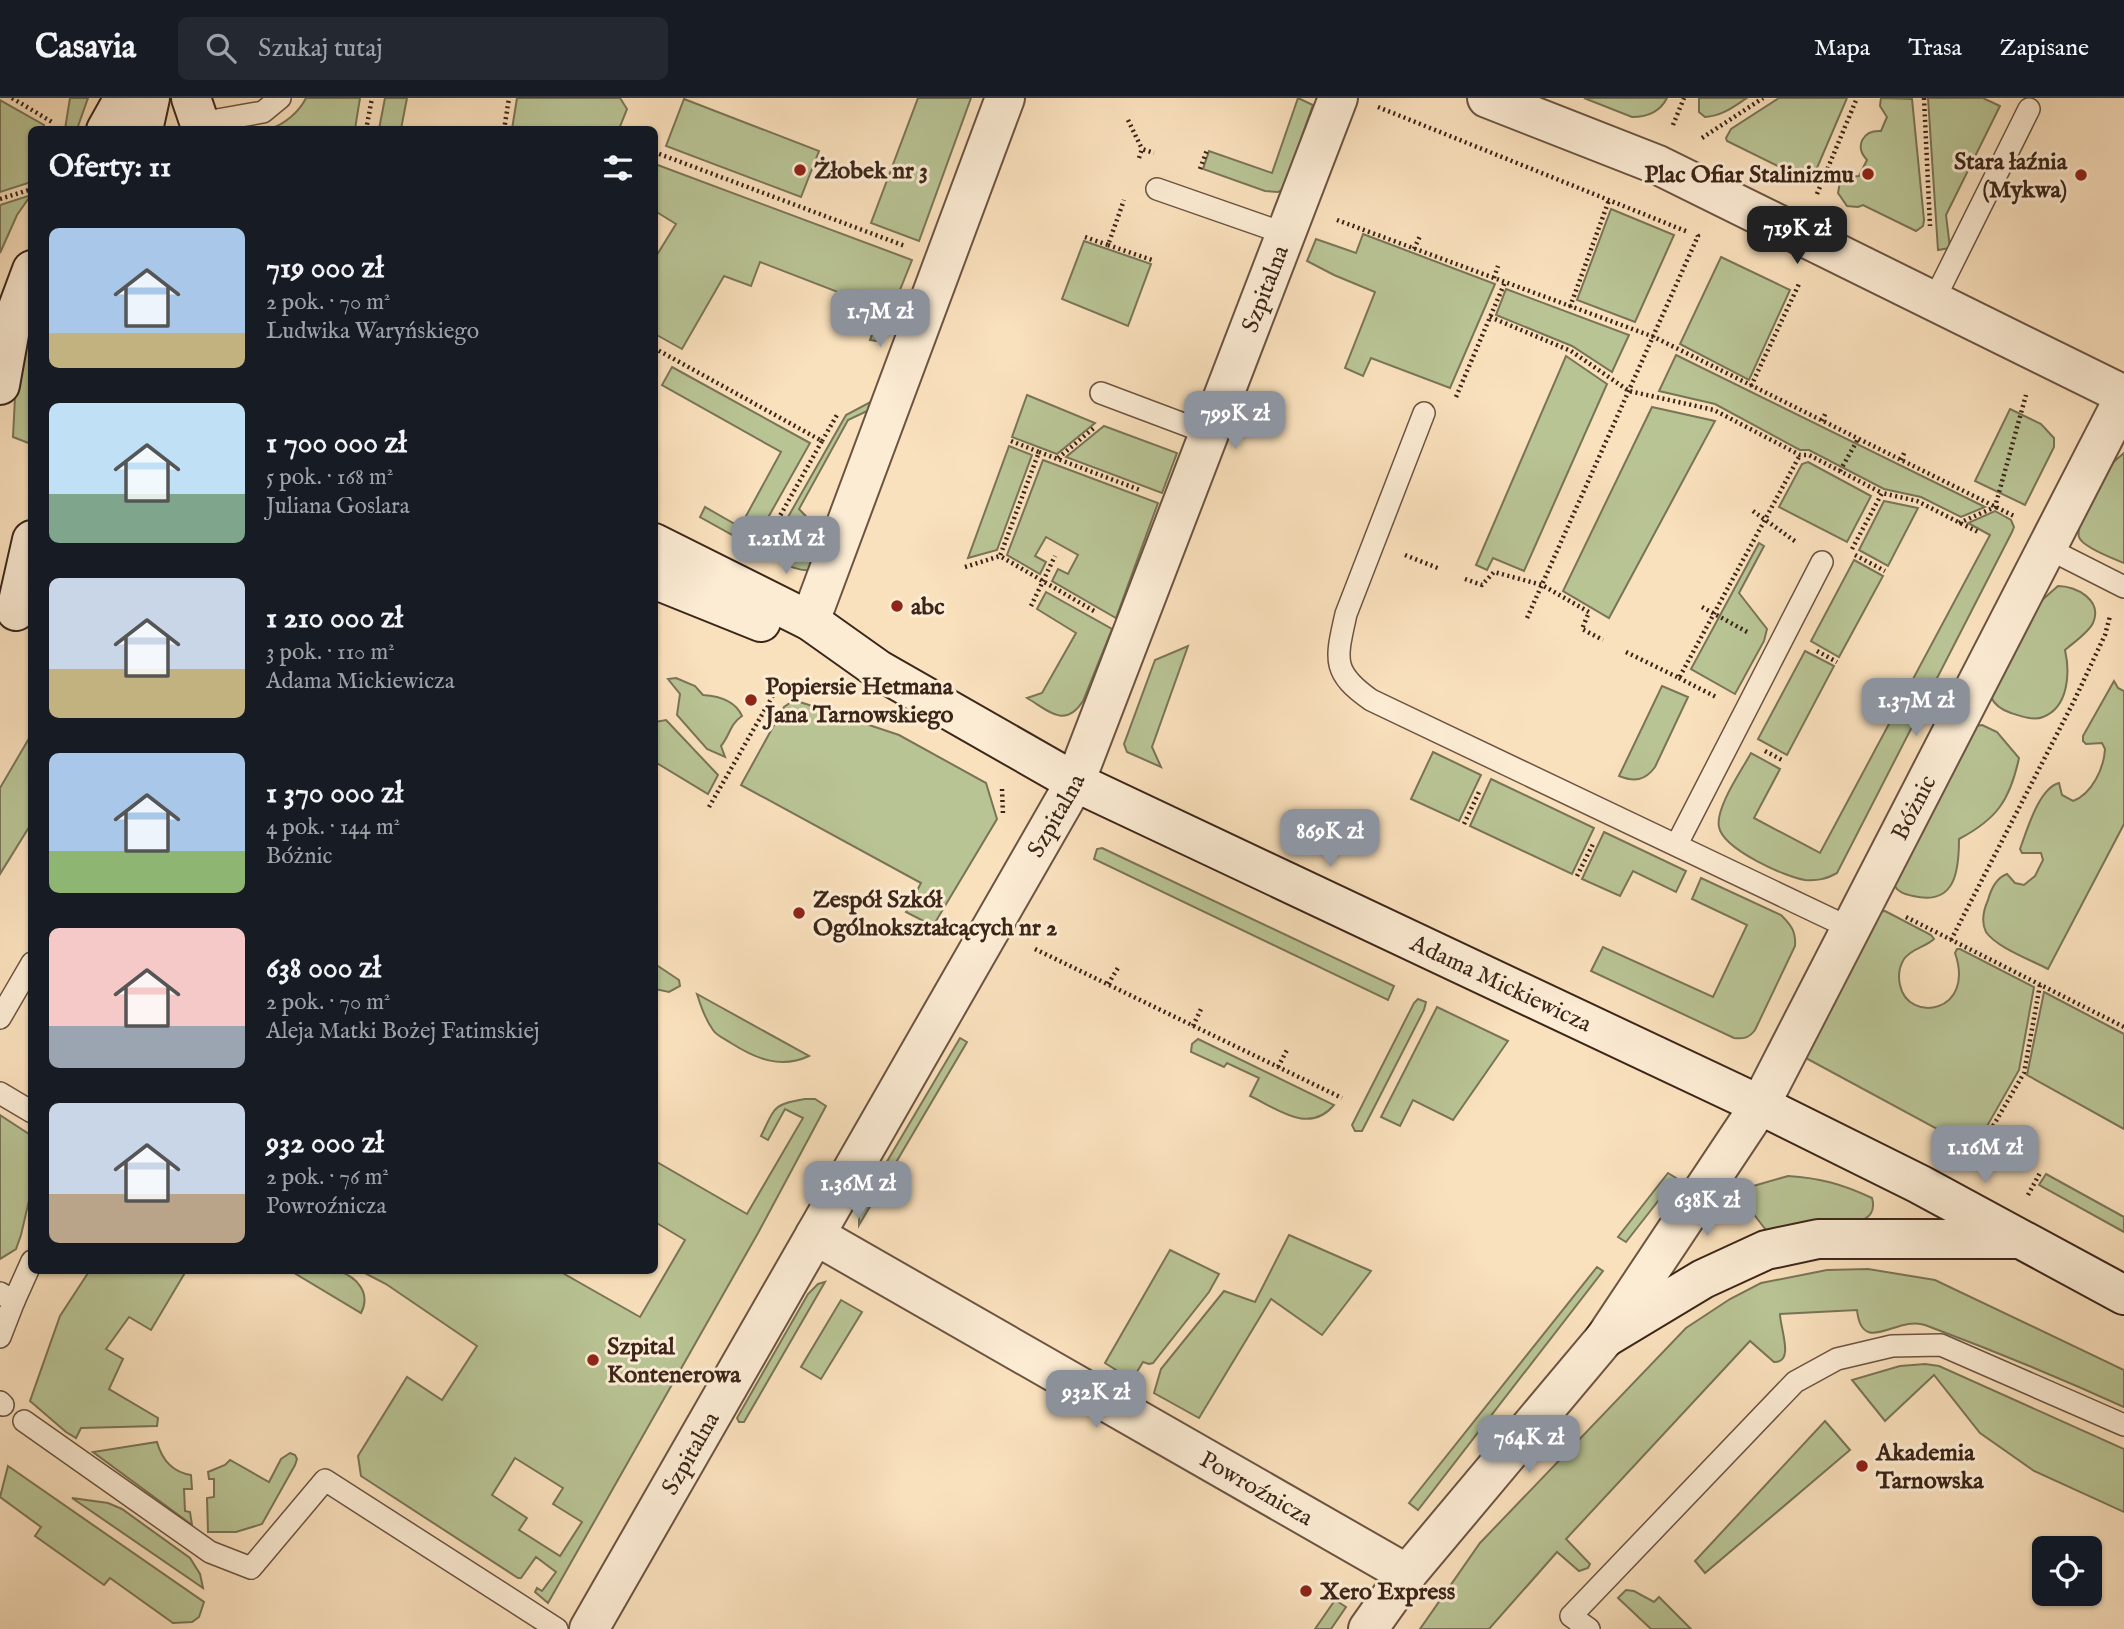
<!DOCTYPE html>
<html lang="pl">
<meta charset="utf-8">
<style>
body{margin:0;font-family:"IM FELL English",serif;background:#242831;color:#f1f3f6;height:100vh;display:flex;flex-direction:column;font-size:26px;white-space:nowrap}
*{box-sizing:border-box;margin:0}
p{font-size:23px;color:#9ea1a6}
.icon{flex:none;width:38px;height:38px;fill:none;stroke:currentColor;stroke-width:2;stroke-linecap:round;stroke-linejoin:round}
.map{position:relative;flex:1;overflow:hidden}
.panel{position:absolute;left:28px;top:28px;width:630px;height:1148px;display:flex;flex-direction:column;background:#171b24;border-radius:10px;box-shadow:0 2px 5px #0004}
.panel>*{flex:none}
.buttons{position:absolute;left:2032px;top:1438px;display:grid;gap:14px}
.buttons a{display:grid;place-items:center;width:70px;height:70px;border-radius:10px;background:#171b24;box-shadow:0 2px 5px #0004;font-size:35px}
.price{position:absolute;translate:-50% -60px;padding:0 16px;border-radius:14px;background:#8c9099;color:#fff;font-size:23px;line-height:46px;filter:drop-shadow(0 2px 4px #0008)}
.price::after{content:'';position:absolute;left:50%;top:42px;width:21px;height:16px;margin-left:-10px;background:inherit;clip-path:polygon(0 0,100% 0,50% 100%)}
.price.active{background:#222;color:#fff}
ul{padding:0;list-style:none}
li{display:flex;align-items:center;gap:21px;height:175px;padding:0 21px}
li span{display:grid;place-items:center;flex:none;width:196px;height:140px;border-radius:10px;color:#555}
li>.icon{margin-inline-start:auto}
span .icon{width:84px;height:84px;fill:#fffc;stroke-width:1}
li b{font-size:30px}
h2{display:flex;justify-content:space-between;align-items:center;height:84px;padding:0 21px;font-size:30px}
header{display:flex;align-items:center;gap:42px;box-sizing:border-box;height:98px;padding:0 35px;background:#171b24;border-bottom:2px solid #363941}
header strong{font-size:33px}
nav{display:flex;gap:38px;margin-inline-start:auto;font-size:24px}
.search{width:490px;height:63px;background:#242831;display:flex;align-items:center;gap:18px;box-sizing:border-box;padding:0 24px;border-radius:10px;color:#9ea1a6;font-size:26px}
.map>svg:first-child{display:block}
</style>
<header>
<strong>Casavia</strong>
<div class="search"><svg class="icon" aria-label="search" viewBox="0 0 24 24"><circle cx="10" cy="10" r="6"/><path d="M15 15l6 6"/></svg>Szukaj tutaj</div>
<nav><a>Mapa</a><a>Trasa</a><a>Zapisane</a></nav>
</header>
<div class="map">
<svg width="2124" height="1531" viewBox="0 0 2124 1531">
<rect width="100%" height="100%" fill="#fae1bd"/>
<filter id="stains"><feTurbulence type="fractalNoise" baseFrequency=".00286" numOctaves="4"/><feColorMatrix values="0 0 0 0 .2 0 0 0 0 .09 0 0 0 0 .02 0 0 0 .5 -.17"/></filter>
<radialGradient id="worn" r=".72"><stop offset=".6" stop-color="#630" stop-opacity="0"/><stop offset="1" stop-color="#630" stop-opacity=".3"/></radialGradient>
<!-- green -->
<g fill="#b9c495" stroke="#7a7457" stroke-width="2" fill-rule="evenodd">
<path d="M70 0H88L77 31H65Z"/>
<path d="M306 0H360L355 31H269C284 27 299 14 306 0Z"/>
<path d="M385 0H407L401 31H379Z"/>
<path d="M517 0H620L627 11 619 31H512Z"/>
<path d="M918 0H971L919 143 871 125Z"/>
<path d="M1298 0 1313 7 1283 91 1278 94 1265 93 1203 71 1209 53 1272 75Z"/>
<path d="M1584 0H1667C1660 14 1647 19 1632 19Z"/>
<path d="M1699 0H1747C1733 9 1722 18 1705 19L1699 14Z"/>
<path d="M1779 0H1847L1814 77 1810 81 1802 80 1727 43 1726 40 1731 31Z"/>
<path d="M1881 0 1912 1 1924 122 1923 128 1916 133 1863 107 1858 109 1847 108 1838 95 1840 84 1849 79 1859 78 1867 62C1854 48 1863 32 1881 33L1887 19 1880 8Z"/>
<path d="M1928 0H1983L2000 8 1946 117 1950 150 1938 152Z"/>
<path d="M684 1 819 53 801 99 666 48Z"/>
<path d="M0 2 44 27 43 31 32 32 31 84 0 94Z"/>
<path d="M655 66 912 162 881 239 876 243 870 242 882 211 760 164 751 188 724 178 682 251 655 236V160L676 126 655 113Z"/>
<path d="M31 97 17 117 0 155V107Z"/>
<path d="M1611 111 1674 137 1635 224 1577 202Z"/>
<path d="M1363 136 1495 186 1450 290 1371 260 1363 278 1345 270 1375 194 1334 177 1307 163 1316 141 1356 155Z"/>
<path d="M1084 143 1151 166 1128 228 1062 201Z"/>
<path d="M1721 159 1790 192 1749 282 1680 246Z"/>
<path d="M1506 191 1629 237 1612 274 1572 248 1496 217Z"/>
<path d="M31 211V346L13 339 15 299Z"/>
<path d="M1676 257 1985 409 1961 419 1921 399 1884 391 1809 352H1800L1715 306 1659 293Z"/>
<path d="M1566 258 1607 286 1524 473 1493 460 1487 472 1476 467Z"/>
<path d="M672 269 810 345 752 448 700 419 705 409 740 429 781 354 662 287Z"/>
<path d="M1027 297 1095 325 1057 356 1012 339Z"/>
<path d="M880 299 882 306 848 322 799 411 821 434 826 443 816 471C798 476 782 464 767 456L846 317Z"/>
<path d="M1652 309 1715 323 1609 520 1563 493Z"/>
<path d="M2010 311 2041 326 2054 340V349L2025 407 1975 383Z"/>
<path d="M1104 328 1177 355 1162 395 1066 359Z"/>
<path d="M1009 348 1032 357 997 452 968 460Z"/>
<path d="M2124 355V465C2114 461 2082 449 2079 439 2078 437 2079 431 2079 428L2110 367Z"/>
<path d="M1043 362 1158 405 1116 520 1052 483 1058 471 1068 476 1078 457 1046 439 1035 458 1046 464 1040 476 1007 457Z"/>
<path d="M1808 364 1871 398 1847 444 1779 409 1802 366Z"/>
<path d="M1884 403 1918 410 1888 468 1859 452Z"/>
<path d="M1995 413 2011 422 2014 429 2012 434 1837 775C1826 781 1818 783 1805 782 1785 779 1723 751 1719 729 1715 710 1742 672 1751 655L1780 671 1754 720 1820 755 1990 437 1968 425Z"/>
<path d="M1759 445 1764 448 1739 495 1767 531 1764 543 1735 596 1691 571Z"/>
<path d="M1854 462 1883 478 1839 559 1811 543Z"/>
<path d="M2058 488C2076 488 2103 502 2093 525 2088 535 2073 545 2065 552 2070 574 2069 609 2043 619 2034 623 2020 618 2011 615 2002 612 1995 608 1991 599L2041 503Z"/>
<path d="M1046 494 1112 531 1083 603C1065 631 1049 613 1027 600L1042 595 1076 535 1037 511Z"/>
<path d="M1188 548 1152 649 1161 669 1127 654 1124 646 1155 562Z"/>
<path d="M1805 553 1834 568 1787 657 1758 641Z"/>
<path d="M676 580 695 588 703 597C719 598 735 602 742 618 730 626 730 637 721 648L725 659 707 651 677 617 680 596 668 581Z"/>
<path d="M2114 583 2118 590 2124 593V726L2048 871C2031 862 1996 849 1986 834 1981 824 1984 811 1988 802 1991 791 1996 780 2007 776L2015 785 2024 787 2035 778 2043 762 2041 755H2022L2020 751C2027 732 2039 690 2059 685L2062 697 2073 703C2092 696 2104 670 2105 651L2102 645 2086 646 2083 643V638Z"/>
<path d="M1662 588 1688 599 1655 669C1645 683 1634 684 1619 678Z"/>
<path d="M794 602 899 637 986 685 997 721 933 828 906 814 921 785 741 687 784 609Z"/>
<path d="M666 622 718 677 708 696 655 664V624Z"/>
<path d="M1982 627 1997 634 2019 660C2010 702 1997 721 1959 741 1959 774 1955 808 1913 798 1904 796 1898 794 1894 787L1976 628Z"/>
<path d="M31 637V726L0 776V690Z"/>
<path d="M1433 654 1481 677 1459 723 1411 701Z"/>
<path d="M1491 681 1594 730 1572 776 1470 728Z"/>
<path d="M1604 734 1686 773 1676 794 1633 773 1620 798 1582 781Z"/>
<path d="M1102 750 1394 888 1388 902 1094 761 1097 751Z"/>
<path d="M1701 780 1781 817C1791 827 1796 833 1795 848L1755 932C1749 940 1744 941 1734 940L1591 873 1603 849 1713 899 1747 827 1692 801Z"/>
<path d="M1885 813 1931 837 1934 841C1926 849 1912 850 1904 861 1899 869 1898 878 1900 887 1908 926 1976 915 1955 855L1957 851H1960L2034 889 2019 972 1974 1051 1804 959 1879 814Z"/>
<path d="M655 866 679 882 680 888 669 894 655 891Z"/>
<path d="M2044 894 2124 936V1031L2027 977Z"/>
<path d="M697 896 809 958C781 971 756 961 731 945 725 941 717 938 713 932 705 921 701 909 697 896Z"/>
<path d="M1418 901 1426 904 1424 912 1362 1033H1355L1352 1027 1414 905Z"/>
<path d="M1437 909 1508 943 1453 1022 1413 1002 1400 1028 1381 1019Z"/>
<path d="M960 940 967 944 859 1127V1117L866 1099Z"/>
<path d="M1198 941 1334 1007C1309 1037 1278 1011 1250 998L1259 980 1227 965 1224 969 1191 954 1192 946Z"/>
<path d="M805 1001H815L826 1008 758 1135 548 1505 535 1494 537 1490 542 1493 556 1474 536 1459 521 1480H518L361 1378 358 1358 407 1279 442 1302 477 1248 386 1186 361 1173H559L640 1219 685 1142 655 1124V1063L747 1116 803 1020 785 1011 768 1042 761 1038C775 1010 772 1006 805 1001ZM515 1360 563 1390 553 1406 582 1424 560 1458 519 1432 527 1420 492 1397Z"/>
<path d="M0 1017 32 1038 31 1094 21 1137 16 1151 0 1161Z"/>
<path d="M1668 1075 1676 1080 1626 1144 1618 1139Z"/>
<path d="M2046 1076 2124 1119V1134L2039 1087Z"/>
<path d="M1788 1078C1820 1080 1842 1086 1872 1100 1876 1114 1869 1121 1856 1124L1769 1136 1739 1097 1750 1089Z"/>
<path d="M1289 1137 1371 1173 1322 1237 1271 1201 1199 1320 1154 1295 1161 1271 1224 1193 1255 1204Z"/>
<path d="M1170 1152 1219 1176 1209 1194 1153 1265 1149 1266 1143 1264 1132 1282 1105 1265Z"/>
<path d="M1597 1169 1603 1173 1418 1412 1409 1405Z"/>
<path d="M1868 1171 1935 1182 2124 1272V1309C2058 1279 1992 1252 1925 1227 1897 1217 1862 1259 1857 1212L1780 1216C1780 1230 1795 1265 1774 1264L1750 1243 1566 1441 1590 1466 1588 1470 1579 1473 1557 1454 1489 1531H1420L1480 1445 1686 1230 1730 1201 1761 1185 1827 1172Z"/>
<path d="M90 1172 186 1173 151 1232 129 1219 106 1251 123 1261 109 1291 158 1320 157 1328 81 1330 76 1340 66 1334 30 1303 60 1218Z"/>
<path d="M291 1173C305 1172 324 1169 338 1173 358 1179 371 1196 361 1215Z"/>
<path d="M825 1184 744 1324H739L737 1320 808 1196 818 1186Z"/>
<path d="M841 1202 862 1214 821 1281 801 1269Z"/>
<path d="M1925 1266 1939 1268 2124 1351V1414L2034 1373 1980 1335 1934 1277 1885 1323 1852 1282 1900 1268Z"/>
<path d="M1825 1323 1850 1352 1705 1475 1695 1463Z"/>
<path d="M157 1344C162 1362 172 1374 191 1377L192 1391H184L185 1413 190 1414 192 1427 93 1354Z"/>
<path d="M290 1355 295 1357 297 1361 295 1367 262 1426 236 1434H208L207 1400 214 1399V1381H209L208 1374 225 1367 230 1362 269 1384 281 1361Z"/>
<path d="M8 1368 204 1504 199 1519 192 1524 173 1525 110 1480 104 1487 35 1438 41 1429 0 1399Z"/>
<path d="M72 1400 108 1405 122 1411 190 1460 200 1476 203 1490Z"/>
<path d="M1626 1492 1634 1493 1654 1504 1659 1499 1691 1531H1651L1618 1500Z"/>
<path d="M1335 1502 1346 1509 1331 1531H1315Z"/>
</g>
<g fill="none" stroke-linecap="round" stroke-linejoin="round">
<!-- lane casing -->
<g stroke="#6c5442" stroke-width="24">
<g id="lane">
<path d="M200 25 263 14 280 0"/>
<path d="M1157 91 1286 136"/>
<path d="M1934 202 2029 11"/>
<path d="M1101 295 1210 336"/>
<path d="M1424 315 1346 516C1336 561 1331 574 1371 602L1852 831"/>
<path d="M2047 450 2124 489"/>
<path d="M1677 746 1822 464"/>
<path d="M0 920 32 865"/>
<path d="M0 995 32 1014"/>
<path d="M0 1195 14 1203 32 1163"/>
<path d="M0 1239 14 1203"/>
<path d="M0 1304 3 1307"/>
<path d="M24 1323 210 1454 251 1470 325 1382 557 1531"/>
<path d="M1589 1531 1571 1518 1795 1284 1837 1261 1892 1248 1941 1247 2124 1327"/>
</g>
</g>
<!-- street casing -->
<g stroke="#6c5442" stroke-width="42">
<g id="street">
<path d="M1487 0 1658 67 2124 297"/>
<path d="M810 523 1005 0"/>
<path id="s1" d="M815 1137 1407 1476"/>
<path id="s2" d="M589 1531 1075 684 1338 0"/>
<path id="s3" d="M1368 1531 1407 1476 1605 1240 1760 1007 2124 300"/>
</g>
</g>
<!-- secondary casing -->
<g stroke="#3c2519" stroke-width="42">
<g id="secondary">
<path d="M191 0 202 32"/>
<path d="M106 32 124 0"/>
<path d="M143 32 150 0"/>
<path d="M0 287 10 231 32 172"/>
<path id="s4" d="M654 445 810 523 879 572 1075 684 1760 1007 1919 1086 2124 1197"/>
<path d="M654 481 761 524"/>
<path d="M16 513 32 442"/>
<path d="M1605 1240 1703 1181 1766 1152 1818 1141H2017"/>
</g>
</g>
<!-- path -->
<g stroke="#3c2519" stroke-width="4.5" stroke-dasharray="2 3.5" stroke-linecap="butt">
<path d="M12 0 52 24"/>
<path d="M1924 0 1930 128"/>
<path d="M1378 9 1688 134"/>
<path d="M1128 22 1142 51"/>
<path d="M1673 27 1684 0"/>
<path d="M366 32 372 0"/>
<path d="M504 32 509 0"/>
<path d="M1702 40 1763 0"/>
<path d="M654 54 905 148"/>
<path d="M1139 60 1142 51 1154 55"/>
<path d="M1200 71 1207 52"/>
<path d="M1817 96 1857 0"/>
<path d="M0 101 32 91"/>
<path d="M1337 122 1654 239 2014 418"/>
<path d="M1085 139 1108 147 1124 102"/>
<path d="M1108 147 1152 162"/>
<path d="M1414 151 1420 138"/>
<path d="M1494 180 1498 168"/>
<path d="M1570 209 1609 102"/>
<path d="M1490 219 1571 253 1629 293 1714 312 1800 357H1809L1882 395"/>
<path d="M654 250 822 343 762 450"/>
<path d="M1751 288 1799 186"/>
<path d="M1456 299 1505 184"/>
<path d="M1822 323 1826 314"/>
<path d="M822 343 837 317"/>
<path d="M1011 343 1039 354"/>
<path d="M1058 360 1094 330"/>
<path d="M1901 362 1905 353"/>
<path d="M1840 373 1858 341"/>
<path d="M1753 413 1796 444"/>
<path d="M1959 425 1995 409 2026 297"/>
<path d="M1852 451 1882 395 1917 403 1978 434"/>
<path d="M1405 457 1440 471"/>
<path d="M1855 457 1885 473"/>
<path d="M965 469 1000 458"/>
<path d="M1465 481 1482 487 1494 474 1542 487 1589 514 1582 531 1603 542"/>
<path d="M1031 508 1055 458"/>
<path d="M1702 509 1749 535"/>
<path d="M1094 513 1000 458 1039 354 1140 392"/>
<path d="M1527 520 1698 138 1696 135"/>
<path d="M1817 553 1837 564"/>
<path d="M1626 554 1679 580 1800 357"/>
<path d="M1679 580 1716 599"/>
<path d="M1765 653 1784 663"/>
<path d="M1002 691 1003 717"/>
<path d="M709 709 779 587"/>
<path d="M1464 726 1480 692"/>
<path d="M1577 778 1594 744"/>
<path d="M1906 819 2124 929"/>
<path d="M1951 842 2074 603 2105 537 2110 518"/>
<path d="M1035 851 1342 1000"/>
<path d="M1108 886 1118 870"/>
<path d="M1193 928 1201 911"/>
<path d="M1278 969 1287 952"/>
<path d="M1971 1066 2024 975 2040 887"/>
<path d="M2028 1097 2041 1073"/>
</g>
<!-- lane -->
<use href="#lane" stroke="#fcecd4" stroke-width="21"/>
<!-- street -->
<use href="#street" stroke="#fcecd4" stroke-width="38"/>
<!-- secondary -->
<use href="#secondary" stroke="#fcecd4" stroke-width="38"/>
</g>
<!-- markers -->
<g fill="#8f2418" stroke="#fcecd4" stroke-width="2.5">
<circle cx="800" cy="72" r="7"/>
<circle cx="1868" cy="76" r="7"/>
<circle cx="2081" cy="77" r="7"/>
<circle cx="897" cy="508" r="7"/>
<circle cx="751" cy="602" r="7"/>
<circle cx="799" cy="815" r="7"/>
<circle cx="593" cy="1262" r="7"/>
<circle cx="1862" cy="1368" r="7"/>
<circle cx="1306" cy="1493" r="7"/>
</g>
<g text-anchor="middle" stroke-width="6" stroke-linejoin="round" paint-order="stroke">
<!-- poi labels -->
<g font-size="24" font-weight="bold" fill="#3c2519" stroke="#fcecd4" text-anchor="start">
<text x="2067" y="71" text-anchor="end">Stara łaźnia<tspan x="2067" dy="28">(Mykwa)</tspan></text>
<text x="814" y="80">Żłobek nr 3</text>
<text x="1854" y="84" text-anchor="end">Plac Ofiar Stalinizmu</text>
<text x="911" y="516">abc</text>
<text x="765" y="596">Popiersie Hetmana<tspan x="765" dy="28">Jana Tarnowskiego</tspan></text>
<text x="813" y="809">Zespół Szkół<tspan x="813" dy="28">Ogólnokształcących nr 2</tspan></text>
<text x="607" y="1256">Szpital<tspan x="607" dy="28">Kontenerowa</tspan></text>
<text x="1876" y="1362">Akademia<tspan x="1876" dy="28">Tarnowska</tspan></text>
<text x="1320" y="1501">Xero Express</text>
</g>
<!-- street labels -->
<g font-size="24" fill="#3c2519" stroke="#fcecd4">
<text dy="8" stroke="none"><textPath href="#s2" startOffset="1505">Szpitalna</textPath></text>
<text dy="8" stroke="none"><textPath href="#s3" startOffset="990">Bóżnic</textPath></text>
<text dy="8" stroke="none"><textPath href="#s2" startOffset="938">Szpitalna</textPath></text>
<text dy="8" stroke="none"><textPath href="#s4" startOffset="956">Adama Mickiewicza</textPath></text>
<text dy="8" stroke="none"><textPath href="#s2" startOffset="203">Szpitalna</textPath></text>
<text dy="8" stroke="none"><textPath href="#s1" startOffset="509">Powroźnicza</textPath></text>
</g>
</g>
<rect width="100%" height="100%" filter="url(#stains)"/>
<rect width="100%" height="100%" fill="url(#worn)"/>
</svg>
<div class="buttons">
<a><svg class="icon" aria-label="locate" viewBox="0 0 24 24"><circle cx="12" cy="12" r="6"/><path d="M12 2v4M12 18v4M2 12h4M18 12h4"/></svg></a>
</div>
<b class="price active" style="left:1797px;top:168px">719K zł</b>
<b class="price" style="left:880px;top:251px">1.7M zł</b>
<b class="price" style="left:1235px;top:353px">799K zł</b>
<b class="price" style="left:786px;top:478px">1.21M zł</b>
<b class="price" style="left:1916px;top:640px">1.37M zł</b>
<b class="price" style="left:1330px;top:771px">869K zł</b>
<b class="price" style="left:1985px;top:1087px">1.16M zł</b>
<b class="price" style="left:858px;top:1123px">1.36M zł</b>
<b class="price" style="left:1707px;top:1140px">638K zł</b>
<b class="price" style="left:1096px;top:1332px">932K zł</b>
<b class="price" style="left:1529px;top:1377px">764K zł</b>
<section class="panel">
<h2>Oferty: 11<svg class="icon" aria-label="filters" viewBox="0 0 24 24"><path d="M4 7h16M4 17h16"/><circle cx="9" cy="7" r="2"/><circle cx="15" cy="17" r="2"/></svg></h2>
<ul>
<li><span style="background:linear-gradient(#a9c7e8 75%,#c2b280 0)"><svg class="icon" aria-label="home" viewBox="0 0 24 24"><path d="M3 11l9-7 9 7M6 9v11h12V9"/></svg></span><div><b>719 000 zł</b><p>2 pok. · 70 m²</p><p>Ludwika Waryńskiego</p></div></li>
<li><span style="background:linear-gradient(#bfe0f5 65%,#7fa58c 0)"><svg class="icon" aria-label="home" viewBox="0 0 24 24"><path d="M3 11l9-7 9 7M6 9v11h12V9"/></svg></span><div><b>1 700 000 zł</b><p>5 pok. · 168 m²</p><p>Juliana Goslara</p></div></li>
<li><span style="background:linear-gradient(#c9d6e8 65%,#c2b280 0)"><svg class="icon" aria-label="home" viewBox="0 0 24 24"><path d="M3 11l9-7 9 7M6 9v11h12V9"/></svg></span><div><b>1 210 000 zł</b><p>3 pok. · 110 m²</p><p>Adama Mickiewicza</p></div></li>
<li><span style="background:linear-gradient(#a9c7e8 70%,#8fb573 0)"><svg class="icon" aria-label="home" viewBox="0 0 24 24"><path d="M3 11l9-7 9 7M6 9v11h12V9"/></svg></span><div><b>1 370 000 zł</b><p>4 pok. · 144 m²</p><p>Bóżnic</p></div></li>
<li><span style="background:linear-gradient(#f6c9c9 70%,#9aa5b1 0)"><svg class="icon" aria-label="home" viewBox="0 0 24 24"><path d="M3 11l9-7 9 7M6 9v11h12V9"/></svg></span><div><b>638 000 zł</b><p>2 pok. · 70 m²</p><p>Aleja Matki Bożej Fatimskiej</p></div></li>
<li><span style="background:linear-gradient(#c9d6e8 65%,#b9a48a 0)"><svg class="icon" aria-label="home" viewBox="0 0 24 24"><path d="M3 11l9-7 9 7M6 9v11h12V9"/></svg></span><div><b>932 000 zł</b><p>2 pok. · 76 m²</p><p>Powroźnicza</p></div></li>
</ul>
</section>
</div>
